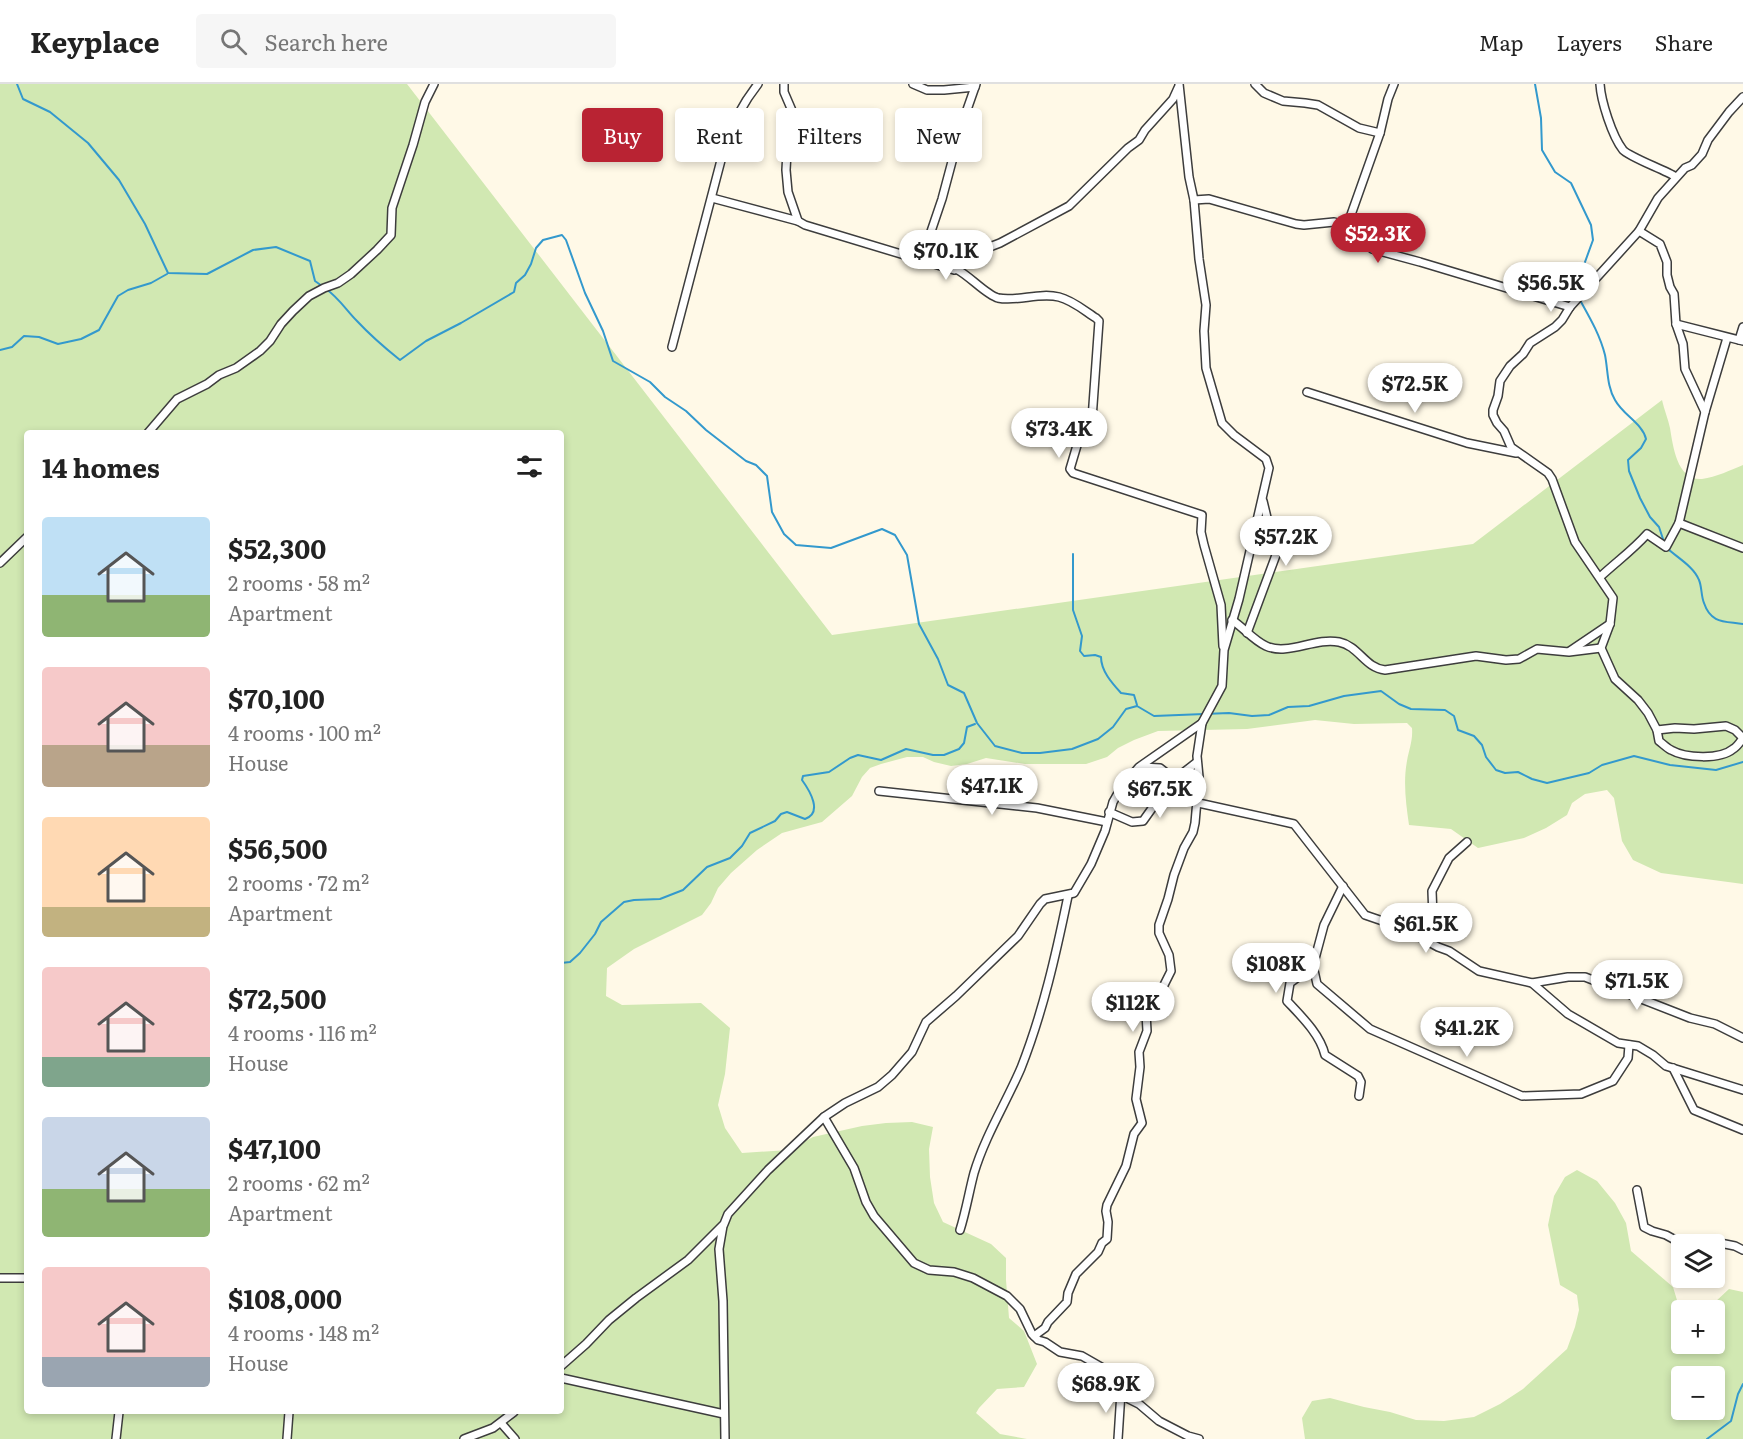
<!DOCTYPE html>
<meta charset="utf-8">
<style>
body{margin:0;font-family:Literata,serif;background:#f6f6f6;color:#222;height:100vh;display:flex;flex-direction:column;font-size:22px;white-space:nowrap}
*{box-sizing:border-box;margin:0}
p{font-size:20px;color:#767676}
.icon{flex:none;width:33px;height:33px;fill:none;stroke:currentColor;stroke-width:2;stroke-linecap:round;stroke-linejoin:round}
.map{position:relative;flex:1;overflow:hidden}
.drawer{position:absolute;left:24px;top:346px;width:540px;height:984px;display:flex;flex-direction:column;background:#fff;border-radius:6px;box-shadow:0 3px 9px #0003}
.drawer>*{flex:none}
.guide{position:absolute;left:582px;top:24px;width:570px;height:54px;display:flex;gap:12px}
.fabs{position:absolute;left:1671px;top:1150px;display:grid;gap:12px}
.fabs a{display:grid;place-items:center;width:54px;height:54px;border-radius:6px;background:#fff;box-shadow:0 3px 9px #0003;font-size:30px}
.price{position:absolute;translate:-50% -51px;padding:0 14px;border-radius:21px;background:#fff;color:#222;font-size:20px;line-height:39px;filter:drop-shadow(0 2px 3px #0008)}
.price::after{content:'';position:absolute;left:50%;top:36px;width:18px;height:14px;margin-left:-9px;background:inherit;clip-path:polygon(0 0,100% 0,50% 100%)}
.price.on{background:#b92333;color:#fff}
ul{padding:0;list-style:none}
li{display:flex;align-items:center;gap:18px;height:150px;padding:0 18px}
li span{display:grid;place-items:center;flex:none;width:168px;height:120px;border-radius:6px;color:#555}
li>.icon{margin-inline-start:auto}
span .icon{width:72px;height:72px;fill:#fffc;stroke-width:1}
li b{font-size:26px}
h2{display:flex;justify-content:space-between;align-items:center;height:72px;padding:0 18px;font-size:26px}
.pill{padding:0 21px;border-radius:6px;background:#fff;box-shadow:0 3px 9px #0003;font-size:21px;line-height:54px}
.pill.on{background:#b92333;color:#fff}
header{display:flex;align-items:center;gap:36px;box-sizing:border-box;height:84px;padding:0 30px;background:#fff;border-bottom:2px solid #e0e0e0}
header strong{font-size:28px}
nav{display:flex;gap:33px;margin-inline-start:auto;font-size:21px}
.search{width:420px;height:54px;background:#f6f6f6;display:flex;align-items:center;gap:15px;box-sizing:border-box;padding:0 21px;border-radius:6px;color:#767676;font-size:22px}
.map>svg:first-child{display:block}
</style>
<header>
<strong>Keyplace</strong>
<div class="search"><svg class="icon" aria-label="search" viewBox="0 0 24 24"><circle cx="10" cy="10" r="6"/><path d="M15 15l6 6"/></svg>Search here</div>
<nav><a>Map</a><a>Layers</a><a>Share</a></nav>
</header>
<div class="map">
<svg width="1743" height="1355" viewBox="0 0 1743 1355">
<rect width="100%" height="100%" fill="#fff9e7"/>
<!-- grass -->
<g fill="#d1e8b2" fill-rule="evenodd">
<path d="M0 0H407L832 551 1473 460 1662 316C1664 325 1668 335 1670 344 1673 362 1677 397 1702 395 1716 393 1731 386 1743 381V800L1661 789 1633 776 1622 757 1614 714 1607 706 1585 710 1572 719 1567 731 1546 744 1524 754 1478 764 1451 745 1409 741C1406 720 1403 698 1407 677 1409 665 1413 657 1412 644L1407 639 1354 640 1315 636 1247 645 1158 647 1134 656 1118 664 1107 673 1086 680H1025L986 674 967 680 951 682 934 678 923 673H907L881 680 870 684 862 693 852 712 822 738 782 749 757 766 731 789 718 804 711 819 702 831 634 865 607 884 606 912 622 921 701 919 730 944 725 990 718 1021 725 1044 742 1069 789 1066 813 1053 862 1042 886 1039 912 1038 933 1043 929 1065 930 1093 934 1119 943 1138 991 1160 1006 1174V1196L1009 1234 1024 1247 1037 1280 1024 1303 997 1305 979 1324 976 1329 1000 1350 1027 1355H0ZM27 350H561V1328H27Z"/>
<path d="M1577 1086 1597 1097 1615 1119 1626 1139 1631 1167 1673 1203 1680 1226 1682 1260H1714V1227H1712L1714 1219 1729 1205 1743 1208V1355H1305L1302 1334 1312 1317 1330 1314 1364 1323 1390 1328 1416 1336 1444 1337 1474 1333 1500 1320 1523 1305 1567 1265 1575 1243 1579 1226 1577 1211 1560 1201 1548 1141 1554 1112 1565 1093ZM1682 1293H1714V1326H1682Z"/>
</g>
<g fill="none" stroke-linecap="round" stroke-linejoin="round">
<!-- stream -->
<g stroke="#3399cd" stroke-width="2">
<path d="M17 0 23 15 50 28 88 59 119 96 145 140 168 189 207 190 253 166 276 163 310 177 315 197 322 202"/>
<path d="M1535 0 1541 34 1542 66 1555 88 1571 99 1591 141 1593 156 1577 200 1578 211"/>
<path d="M326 205C339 214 346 226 357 237 370 251 385 264 400 276L426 257 461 239 514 208 516 199 525 191 531 180 536 164 543 156 562 151 566 156 585 209 603 247 613 277 650 298 665 313 686 327 706 346 746 377 756 381 767 392 772 428 784 450 796 461 831 464 882 445 895 451 907 471 919 540 938 575 948 601 964 609 977 639 995 662 1022 669H1040L1072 665 1098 655 1113 643 1126 625 1137 622 1154 632 1229 629 1252 632 1269 631 1288 623 1309 622 1344 612 1381 607 1399 620 1411 625 1445 626 1454 632 1458 646 1474 652 1482 661 1486 673 1496 686 1505 689 1518 688 1532 695 1547 699 1589 689 1602 681 1634 672 1670 681 1716 686 1743 678"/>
<path d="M1580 216C1590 234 1600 251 1605 271 1608 286 1607 303 1615 316 1623 331 1643 340 1646 355L1641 364 1628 376 1629 387 1640 414 1650 433 1659 443 1664 458"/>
<path d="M0 266 12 263 24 252 39 253 58 260 81 255 99 246 118 212 128 206 151 199 167 190"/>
<path d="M1668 465C1678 474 1694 483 1699 496 1702 503 1701 512 1704 519 1711 540 1725 537 1743 540"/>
<path d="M1073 470V526L1082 552 1080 567 1084 572 1095 571 1101 573C1101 587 1112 599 1121 609L1134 611 1137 621"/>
<path d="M561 879 570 878 580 869 595 850 601 838 624 818 634 816 660 815 683 806 707 783 730 774 742 762 750 749 775 737 781 730 787 728 805 735C823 729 810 707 802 696L803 692 829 688 850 674 858 671 881 676 906 665 933 671H944L959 665 964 659 967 643 975 640"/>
<path d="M1707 1355 1731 1337 1738 1310 1743 1300"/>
</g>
<!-- street casing -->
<g stroke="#3d3d3d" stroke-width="10">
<g id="street">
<path d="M784 0V8L793 29 786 49 787 68 786 86 788 108 798 137 805 141 954 186 987 164 1000 159 1069 122 1128 64 1139 56 1145 46 1173 15 1178 4"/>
<path d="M913 0 927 6H944L975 3"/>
<path d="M1255 0 1264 9 1283 17 1305 19 1318 21 1359 44 1380 49"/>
<path d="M1600 0C1601 17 1612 52 1623 66 1629 73 1665 86 1676 93"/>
<path d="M712 114 798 137"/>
<path d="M1194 116 1209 115 1296 140 1304 141 1334 138 1342 140 1358 147 1372 165 1420 178 1570 223"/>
<path d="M1347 142 1380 49 1388 15 1394 0"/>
<path d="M1639 147 1660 160 1667 178V191L1670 203 1674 210 1676 240 1683 260 1685 285 1705 328 1679 439"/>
<path d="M921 177 942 115 962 40 976 0"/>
<path d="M956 185C969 191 986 211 998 214 1018 218 1039 208 1059 213 1072 216 1085 227 1096 234L1099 237 1092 335 1091 340 1078 358 1070 385 1073 389 1202 431 1201 448 1204 461 1221 521 1223 562"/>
<path d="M1676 240 1743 257"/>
<path d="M1739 256 1743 243"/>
<path d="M672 263 725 61C733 38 743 19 758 0"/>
<path d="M1307 308 1467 359 1516 369"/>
<path d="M1705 328 1727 254"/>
<path d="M147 350 177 315 207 300 219 291 236 284 260 267 270 257 281 240 293 227 309 212 324 204 338 199 351 190 377 166 391 151 392 124 413 61 425 18 434 0"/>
<path d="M0 479 27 453"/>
<path d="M1600 493C1616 478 1633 466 1647 450L1666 463 1679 439 1743 464"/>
<path d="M1232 536C1244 544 1253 556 1266 562 1288 572 1315 553 1339 558 1359 562 1365 584 1385 586L1476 572 1506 576 1519 575 1537 565 1569 568 1601 564"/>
<path d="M1247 549 1276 471 1263 417"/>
<path d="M1570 567 1610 540"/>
<path d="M1657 646 1675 644 1694 645 1726 642 1735 646 1743 654"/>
<path d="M1743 654C1740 658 1737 663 1733 665 1720 676 1685 674 1671 666 1667 664 1663 660 1659 657L1657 646 1648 629 1638 616 1615 595 1601 564 1610 540 1613 514 1575 458 1552 395 1548 389 1511 363 1504 347 1497 339 1493 331V326L1498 312 1500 297 1510 282 1523 270 1530 259 1555 243 1562 236 1570 223 1639 147 1658 114 1685 84 1692 81 1702 70 1708 56 1729 28 1743 13"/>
<path d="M1142 683 1160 684 1174 695 1198 719 1203 720 1294 740 1365 831 1403 844 1438 863 1449 867 1479 887 1532 899 1568 930 1618 959 1638 962 1653 971 1666 982 1743 1006"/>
<path d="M879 707 1037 724 1107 738"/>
<path d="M1109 728 1132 738 1143 737 1170 699 1197 678"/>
<path d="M1343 802 1324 841 1313 882 1290 899 1287 917C1301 932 1320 950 1325 971L1358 992 1361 998 1359 1012"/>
<path d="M1429 857 1433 833 1432 807 1449 774 1467 758"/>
<path d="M1313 882 1317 900 1370 945 1522 1012 1581 1010 1613 997 1628 974 1629 961"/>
<path d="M1532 899 1568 893H1585L1690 934 1715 940 1743 954"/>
<path d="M1673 984 1694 1026 1743 1046"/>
<path d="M824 1033 854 1084 866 1118 874 1132 914 1179 929 1186 954 1188 973 1194 1007 1212 1020 1225 1032 1250 1038 1256 1045 1258 1060 1268 1082 1272 1103 1284 1112 1293 1121 1308 1129 1315 1139 1320 1159 1337 1188 1352 1199 1355"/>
<path d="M1637 1106 1644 1143 1652 1147 1666 1151 1677 1157 1691 1159 1705 1156 1735 1162 1743 1166"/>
<path d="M723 1142 719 1165 723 1217 725 1355"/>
<path d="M960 1146C966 1127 969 1108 974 1089 985 1052 1006 1019 1021 984 1043 928 1056 870 1068 812"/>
<path d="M0 1194H27"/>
<path d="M1034 1252 1045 1244 1048 1238 1067 1218 1068 1209 1076 1190 1098 1168 1102 1159 1107 1155 1108 1138 1106 1127 1107 1121 1126 1082 1134 1050 1142 1039 1136 1015 1140 983 1139 968 1147 947 1146 929 1164 901 1171 887 1169 871 1159 849V841L1168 815 1174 791 1184 764 1193 748 1195 739 1199 693 1197 672 1202 639"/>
<path d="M561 1282 586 1260 609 1236 636 1214 688 1176 724 1140 728 1130 768 1086 824 1033 845 1019 878 1003 892 991 912 968 926 938 956 912 1018 852 1040 820 1045 815 1074 809 1091 780 1105 747 1113 718 1121 704 1139 683 1202 639 1222 602 1224 566 1239 515 1269 384 1266 375 1234 351 1222 339 1206 284 1204 247 1206 221 1199 175 1194 116 1189 93 1179 0"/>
<path d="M561 1294 724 1330"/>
<path d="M501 1339 515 1355"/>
<path d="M116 1355 119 1328"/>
<path d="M287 1355 289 1328"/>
<path d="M464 1355 493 1344 514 1328"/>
<path d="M1118 1355 1121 1308"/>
</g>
</g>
<!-- street -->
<use href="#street" stroke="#fff" stroke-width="7"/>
</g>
</svg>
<div class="fabs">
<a><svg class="icon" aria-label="layers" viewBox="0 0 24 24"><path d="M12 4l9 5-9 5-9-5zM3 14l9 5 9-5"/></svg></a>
<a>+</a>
<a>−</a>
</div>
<b class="price on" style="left:1378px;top:180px">$52.3K</b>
<b class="price" style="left:946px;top:197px">$70.1K</b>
<b class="price" style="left:1551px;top:229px">$56.5K</b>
<b class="price" style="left:1415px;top:330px">$72.5K</b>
<b class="price" style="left:1059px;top:375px">$73.4K</b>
<b class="price" style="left:1286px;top:483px">$57.2K</b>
<b class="price" style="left:992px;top:732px">$47.1K</b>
<b class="price" style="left:1160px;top:735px">$67.5K</b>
<b class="price" style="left:1426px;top:870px">$61.5K</b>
<b class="price" style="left:1276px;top:910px">$108K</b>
<b class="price" style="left:1637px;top:927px">$71.5K</b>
<b class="price" style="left:1133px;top:949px">$112K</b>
<b class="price" style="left:1467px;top:974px">$41.2K</b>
<b class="price" style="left:1106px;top:1330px">$68.9K</b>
<div class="guide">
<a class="pill on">Buy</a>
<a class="pill">Rent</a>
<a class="pill">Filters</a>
<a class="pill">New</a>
</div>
<section class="drawer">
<h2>14 homes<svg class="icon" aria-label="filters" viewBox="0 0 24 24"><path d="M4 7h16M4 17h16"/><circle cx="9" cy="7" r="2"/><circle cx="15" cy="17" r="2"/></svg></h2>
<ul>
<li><span style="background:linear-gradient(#bfe0f5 65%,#8fb573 0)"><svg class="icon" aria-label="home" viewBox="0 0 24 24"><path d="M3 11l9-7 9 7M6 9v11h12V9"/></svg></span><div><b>$52,300</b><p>2 rooms · 58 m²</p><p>Apartment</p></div></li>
<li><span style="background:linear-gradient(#f6c9c9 65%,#b9a48a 0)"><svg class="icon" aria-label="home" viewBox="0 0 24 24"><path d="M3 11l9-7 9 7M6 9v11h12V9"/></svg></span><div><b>$70,100</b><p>4 rooms · 100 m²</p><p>House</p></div></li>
<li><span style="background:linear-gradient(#ffd9b3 75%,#c2b280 0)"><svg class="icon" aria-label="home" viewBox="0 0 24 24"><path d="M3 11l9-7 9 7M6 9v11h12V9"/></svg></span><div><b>$56,500</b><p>2 rooms · 72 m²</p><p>Apartment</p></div></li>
<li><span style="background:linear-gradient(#f6c9c9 75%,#7fa58c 0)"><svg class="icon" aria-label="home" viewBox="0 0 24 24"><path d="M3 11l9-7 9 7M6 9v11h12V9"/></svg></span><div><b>$72,500</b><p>4 rooms · 116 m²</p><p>House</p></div></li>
<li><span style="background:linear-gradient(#c9d6e8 60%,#8fb573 0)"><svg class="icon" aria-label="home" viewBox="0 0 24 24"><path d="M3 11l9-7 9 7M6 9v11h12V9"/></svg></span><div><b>$47,100</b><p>2 rooms · 62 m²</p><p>Apartment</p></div></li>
<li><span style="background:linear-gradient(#f6c9c9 75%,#9aa5b1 0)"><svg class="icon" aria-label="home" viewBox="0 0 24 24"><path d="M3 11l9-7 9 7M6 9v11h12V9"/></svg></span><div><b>$108,000</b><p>4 rooms · 148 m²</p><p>House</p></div></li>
</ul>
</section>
</div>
